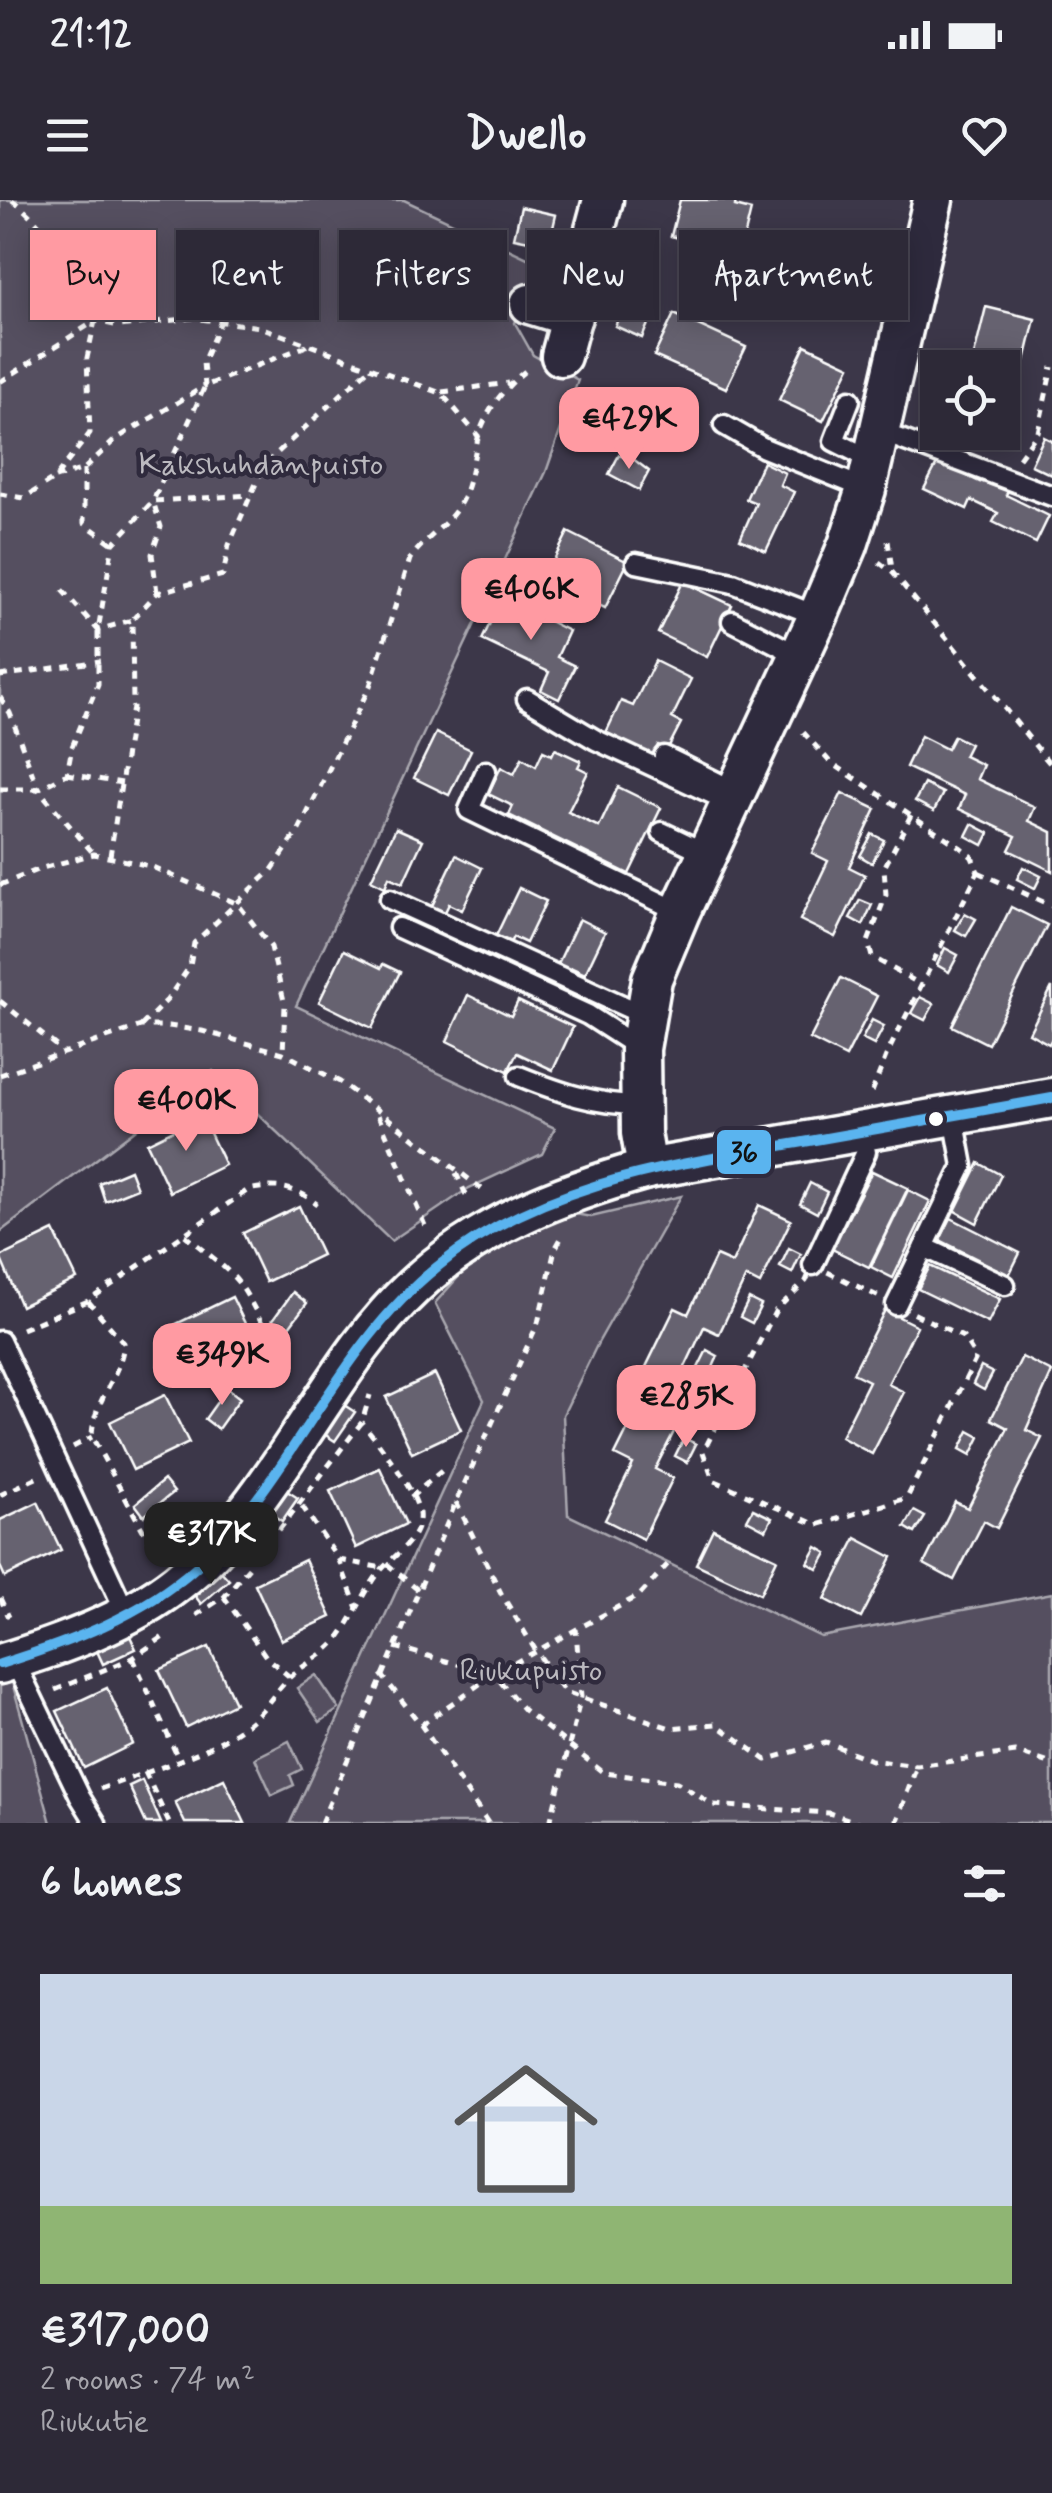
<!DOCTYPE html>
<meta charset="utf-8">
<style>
body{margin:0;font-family:Mynerve,sans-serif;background:#393542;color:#f1f3f6;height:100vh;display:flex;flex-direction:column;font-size:38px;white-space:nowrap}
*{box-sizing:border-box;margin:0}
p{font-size:32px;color:#a7a6ad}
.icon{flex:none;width:55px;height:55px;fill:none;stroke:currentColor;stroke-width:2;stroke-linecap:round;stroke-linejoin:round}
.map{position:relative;height:1623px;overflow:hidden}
.drawer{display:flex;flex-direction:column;background:#2d2937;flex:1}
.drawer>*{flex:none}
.top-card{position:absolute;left:30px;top:30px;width:992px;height:90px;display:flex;gap:20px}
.buttons{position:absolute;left:920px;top:150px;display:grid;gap:20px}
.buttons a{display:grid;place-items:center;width:100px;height:100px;border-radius:0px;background:#2d2937;box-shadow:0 5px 25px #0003,0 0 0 2px #484552;font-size:50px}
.price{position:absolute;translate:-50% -85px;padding:0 22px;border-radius:20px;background:#ff9aa2;color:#111;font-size:32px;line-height:65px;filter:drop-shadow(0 2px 5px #0008)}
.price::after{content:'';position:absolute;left:50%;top:60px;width:30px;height:22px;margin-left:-15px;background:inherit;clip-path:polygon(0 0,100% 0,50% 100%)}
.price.on{background:#222;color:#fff}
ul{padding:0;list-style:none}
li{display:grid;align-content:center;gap:20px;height:530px;padding:0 40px}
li+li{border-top:2px solid #484552}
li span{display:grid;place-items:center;height:310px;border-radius:0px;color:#555}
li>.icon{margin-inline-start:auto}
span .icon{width:180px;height:180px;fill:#fffc;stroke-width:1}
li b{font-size:42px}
h2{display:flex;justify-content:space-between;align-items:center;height:120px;padding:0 40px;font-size:42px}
.pill{padding:0 35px;border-radius:0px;background:#2d2937;box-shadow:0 5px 25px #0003,0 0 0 2px #484552;font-size:35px;line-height:90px}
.pill.on{background:#ff9aa2;color:#111}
.status{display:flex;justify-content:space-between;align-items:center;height:70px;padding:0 50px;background:#2d2937;direction:ltr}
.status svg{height:28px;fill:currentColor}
header{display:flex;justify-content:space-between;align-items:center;height:130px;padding:0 40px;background:#2d2937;font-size:45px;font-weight:700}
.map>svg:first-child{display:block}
</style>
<div class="status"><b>21:12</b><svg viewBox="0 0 49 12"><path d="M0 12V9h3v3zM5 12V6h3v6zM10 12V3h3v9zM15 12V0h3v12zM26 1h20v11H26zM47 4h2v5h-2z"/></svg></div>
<header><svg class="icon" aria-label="menu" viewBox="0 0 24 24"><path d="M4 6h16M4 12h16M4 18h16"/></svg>Dwello<svg class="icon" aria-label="heart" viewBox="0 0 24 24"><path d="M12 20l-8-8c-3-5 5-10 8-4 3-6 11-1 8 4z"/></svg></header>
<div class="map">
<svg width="1052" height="1623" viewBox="0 0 1052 1623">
<rect width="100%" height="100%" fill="#3c3749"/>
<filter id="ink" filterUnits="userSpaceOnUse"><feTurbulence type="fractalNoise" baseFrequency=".01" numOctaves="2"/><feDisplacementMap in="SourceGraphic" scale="20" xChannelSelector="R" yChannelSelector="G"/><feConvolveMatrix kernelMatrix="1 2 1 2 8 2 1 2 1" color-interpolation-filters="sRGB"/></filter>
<g filter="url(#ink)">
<!-- green -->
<g fill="#555060" stroke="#aaa8b0" stroke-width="2.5">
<path d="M0 0H404L538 63 515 123 533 155 578 180 546 272 296 806 555 928 542 954 469 988 391 1041 213 871 0 1032Z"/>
<path d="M681 996 598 1143 563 1215 568 1315 821 1437 1052 1393V1623H290L484 1200 435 1103 472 1062 565 1012 591 1017Z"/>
<path d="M316 1475 339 1509 320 1522 297 1488Z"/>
<path d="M12 1482 51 1623H0V1486Z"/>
<path d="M289 1541 302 1569 290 1575 294 1585 272 1595 255 1558Z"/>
</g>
<!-- building -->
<g fill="#666270" stroke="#fff" stroke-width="2.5">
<path d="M680 0H736L735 6 751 10 739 59 699 53 700 49 687 46 688 40 671 36Z"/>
<path d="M521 7 556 15 549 45 514 38Z"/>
<path d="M819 36 865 46 861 68 853 66 847 89 808 81Z"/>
<path d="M627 98 654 110 642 138 615 126Z"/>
<path d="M986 107 1035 119 1006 240 974 232H1002V168H971Z"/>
<path d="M674 114 746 147 726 188 654 156Z"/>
<path d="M805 145 850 166 823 221 779 200Z"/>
<path d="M1044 237 1052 241V275L1031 265Z"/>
<path d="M619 255 626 258 628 255 649 271 639 290 609 274Z"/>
<path d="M763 262 785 273 780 285 794 292 766 351 740 339 756 303 746 299Z"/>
<path d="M938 262 980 282 984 274 1010 287 1006 295 1049 316 1036 343 993 322 998 313 971 300 967 309 924 289Z"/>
<path d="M568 332 628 362 605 408 585 398 582 404 542 384Z"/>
<path d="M683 382 732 405 707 457 658 433Z"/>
<path d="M502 398 569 431 557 457 575 466 559 499 541 490 549 472 482 440Z"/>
<path d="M655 461 691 479 672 518 681 523 667 550 658 545 651 560 604 537 621 501 633 506Z"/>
<path d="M436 533 471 550 449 595 414 578Z"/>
<path d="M921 536 947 549 954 536 970 544 964 556 983 565 977 579 1035 607 1029 621 1052 632V671L1009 650 1016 636 959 609 965 595 906 567Z"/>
<path d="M555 549 581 561 578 567 588 572 568 612 599 627 618 587 661 608 629 674 509 615 513 606 488 594 501 567 514 574 522 558 536 566 543 551 552 555Z"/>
<path d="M924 584 943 593 934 611 915 601Z"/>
<path d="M842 593 876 609 849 667 865 675 835 737 800 720 828 661 812 653Z"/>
<path d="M972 624 989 633 983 645 966 636Z"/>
<path d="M396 628 423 640 403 683 389 677 385 687 371 680Z"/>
<path d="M872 634 884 640 872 663 860 656Z"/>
<path d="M456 655 482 668 462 710 449 704 444 714 431 708Z"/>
<path d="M1023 667 1041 676 1035 688 1017 679Z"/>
<path d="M519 688 546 701 526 743 513 737 508 747 494 740Z"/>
<path d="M860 700 872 705 863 725 850 718Z"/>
<path d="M1011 707 1047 725 988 844 952 826Z"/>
<path d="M965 713 976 719 966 736 955 730Z"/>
<path d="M579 719 605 732 585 774 572 768 567 778 554 772Z"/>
<path d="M945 748 958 755 949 772 937 765Z"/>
<path d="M344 750 381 768 383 764 400 772 372 828 319 802Z"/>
<path d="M841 778 877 796 846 857 810 839Z"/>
<path d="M1052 787V838L1049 844 1029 833Z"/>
<path d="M468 795 511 816 518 801 573 827 553 870 517 853 508 871 447 841Z"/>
<path d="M920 797 934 804 925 820 911 813Z"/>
<path d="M872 820 884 826 874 845 862 839Z"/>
<path d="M202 916 225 965 170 992 147 943Z"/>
<path d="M979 963 1001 975 977 1023 955 1011Z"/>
<path d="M130 970 137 988 105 1001 99 983Z"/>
<path d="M872 971 908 988 869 1067 832 1049Z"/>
<path d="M810 983 827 992 817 1013 800 1004Z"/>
<path d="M908 990 930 1001 893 1078 871 1067Z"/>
<path d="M759 1005 791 1020 760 1084 746 1077 719 1134 704 1127 677 1184 645 1169 675 1108 688 1114 716 1056 732 1063Z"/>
<path d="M299 1006 322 1055 266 1082 243 1033Z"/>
<path d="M951 1018 1020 1053 1009 1075 940 1040Z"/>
<path d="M54 1031 77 1079 21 1106 0 1057Z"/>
<path d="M789 1048 801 1054 792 1073 780 1067Z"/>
<path d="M930 1066 1000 1099 988 1123 918 1089Z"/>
<path d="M293 1092 307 1103 286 1131 272 1121Z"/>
<path d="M232 1097 256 1146 200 1172 176 1124Z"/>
<path d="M749 1099 761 1105 752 1123 740 1117Z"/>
<path d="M885 1110 917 1126 888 1184 904 1192 872 1254 841 1237 869 1181 853 1173Z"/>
<path d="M707 1150 718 1156 710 1174 698 1168Z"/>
<path d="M1022 1157 1052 1172 1026 1230 1042 1238 997 1328 984 1321 954 1380 924 1364 955 1302 968 1308 1008 1228 991 1219Z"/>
<path d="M981 1167 993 1173 984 1190 973 1184Z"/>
<path d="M435 1174 461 1230 412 1253 386 1197Z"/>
<path d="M227 1188 240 1198 218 1229 205 1219Z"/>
<path d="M646 1193 684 1212 655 1269 673 1278 643 1339 605 1320 633 1264 615 1255Z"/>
<path d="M165 1195 189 1243 133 1270 110 1222Z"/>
<path d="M344 1205 355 1212 335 1241 324 1234Z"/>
<path d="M969 1231 980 1237 971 1255 960 1249Z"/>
<path d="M684 1238 696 1244 687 1262 675 1256Z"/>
<path d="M380 1268 406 1324 356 1348 330 1291Z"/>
<path d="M164 1280 174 1292 144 1316 135 1304Z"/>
<path d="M287 1291 298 1298 282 1321 271 1314Z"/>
<path d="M38 1302 61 1350 5 1377 0 1366V1320Z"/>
<path d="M753 1309 772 1318 766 1330 747 1320Z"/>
<path d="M914 1311 925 1317 915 1333 905 1327Z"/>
<path d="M713 1329 777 1359 760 1394 696 1364Z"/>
<path d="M856 1338 892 1357 861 1418 825 1399Z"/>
<path d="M817 1347 827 1353 818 1369 808 1363Z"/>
<path d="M305 1360 331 1417 281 1440 255 1384Z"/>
<path d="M220 1370 229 1380 201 1404 193 1393Z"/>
<path d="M130 1436 136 1449 103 1464 97 1451Z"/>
<path d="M209 1447 235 1503 186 1527 159 1470Z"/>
<path d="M107 1488 133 1544 84 1568 57 1511Z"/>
<path d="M224 1579 245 1623H185L175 1602Z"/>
<path d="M142 1580 161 1623H146L129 1586Z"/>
</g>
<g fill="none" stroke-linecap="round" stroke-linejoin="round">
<!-- lane casing -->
<g stroke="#fff" stroke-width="25">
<g id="lane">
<path d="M850 200 834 241 872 260"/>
<path d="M724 225 764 248 866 289"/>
<path d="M879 231 1052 296"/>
<path d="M636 363 733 383 818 416"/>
<path d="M732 421 800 456"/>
<path d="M527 499 596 540 732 603"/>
<path d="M664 556 737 592"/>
<path d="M486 571 469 610 680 712"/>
<path d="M662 632 708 654"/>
<path d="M390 699 646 816"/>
<path d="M399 728 588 815 639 848"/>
<path d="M519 876C559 892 596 905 640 905"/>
<path d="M924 1047 1005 1085"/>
<path d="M813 1065 866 952"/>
<path d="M896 1105 963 966 954 917"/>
<path d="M0 1141 126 1413"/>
<path d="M14 1460 80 1597 96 1623"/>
</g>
</g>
<!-- street casing -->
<g stroke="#fff" stroke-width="45">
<g id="street">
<path d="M530 104 572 117"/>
<path d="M561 156 603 0"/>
<path d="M647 969 641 933 640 849 652 779 680 712 818 416 848 345 866 289 933 0"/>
<path d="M0 1464C59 1446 129 1421 178 1382 227 1344 265 1289 299 1237 334 1185 366 1131 413 1087 478 1025 562 993 647 969L1052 898"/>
</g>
</g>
<!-- path -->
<g stroke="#fff" stroke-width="5" stroke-dasharray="8 8" stroke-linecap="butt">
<path d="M12 0C52 30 75 77 95 121L119 126 193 118 260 127 441 193 479 237"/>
<path d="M0 182 95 121"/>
<path d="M442 192 508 183"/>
<path d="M1019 258 1038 232 1052 167"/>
<path d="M84 269V323L113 344"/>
<path d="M55 278 84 269 116 239 205 186 203 162 221 121"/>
<path d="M0 294 24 298 55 278 90 233 87 158 95 121"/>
<path d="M888 341 892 370"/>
<path d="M879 362 893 373 1052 566"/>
<path d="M62 390 98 430 132 420"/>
<path d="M157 392 152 354 161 327 153 301 251 295"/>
<path d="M0 476 100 461"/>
<path d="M0 497 10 513 38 589 67 574 72 547 98 484V430L113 344 153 301 205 186 309 145"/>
<path d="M803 532 830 562 960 647 972 657 978 672 886 856 872 892"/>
<path d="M67 574 122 583"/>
<path d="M0 589H38L94 654"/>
<path d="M911 615 884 668 886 695 868 742 872 757 920 784"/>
<path d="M110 656 133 507 132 420 157 393 223 375 229 345 264 265 370 168"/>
<path d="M978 672 1052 706"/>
<path d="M0 685 42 668 94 654 150 666 238 704 271 747 285 805 283 853"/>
<path d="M0 801 65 853"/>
<path d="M141 826 167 800 190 766 194 743 272 670 299 630 370 486 410 359C425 338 450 324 462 300 471 280 473 259 478 238 486 210 506 185 529 168"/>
<path d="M0 875 141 826H169L202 831 283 853 340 882 482 989"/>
<path d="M378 915 426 1028"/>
<path d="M456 973 467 997"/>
<path d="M185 1035C203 1050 223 1064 238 1082 257 1107 266 1140 289 1161"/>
<path d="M813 1065 963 1137 976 1158 907 1298 817 1325 713 1280 703 1252 776 1110 806 1081Z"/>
<path d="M88 1101 124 1143C121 1177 92 1202 92 1237L150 1343"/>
<path d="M22 1129 88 1101 248 990C276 984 294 986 317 1004"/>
<path d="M73 1247 92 1237"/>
<path d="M0 1295 38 1277"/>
<path d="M411 1297 445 1268"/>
<path d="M456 1302 502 1395 536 1451 565 1492 670 1528 716 1524 766 1560 826 1542 871 1560 917 1566 1016 1552 1052 1564"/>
<path d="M302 1306 339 1360 357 1408"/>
<path d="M279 1330 362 1222 370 1195"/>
<path d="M339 1360 383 1368"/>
<path d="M387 1364 418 1390"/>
<path d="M224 1397 267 1458 290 1477"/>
<path d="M0 1398 9 1417"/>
<path d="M196 1415 224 1397 250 1366"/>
<path d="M395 1447 494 1474 524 1510 604 1573 677 1582 713 1605 829 1613 860 1623"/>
<path d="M133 1458 178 1558"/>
<path d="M381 1474 421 1525 488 1623"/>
<path d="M55 1490 133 1458 166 1435"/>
<path d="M421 1525 494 1474 640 1395 668 1364"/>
<path d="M145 1572 169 1623"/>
<path d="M100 1589C146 1572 209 1554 247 1524 265 1510 274 1493 289 1478 303 1464 323 1457 337 1440 354 1418 364 1391 382 1369 396 1354 422 1337 419 1313 415 1288 378 1243 362 1222"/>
<path d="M321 1623 456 1302 538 1123 555 1049 563 1035"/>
<path d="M550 1623 581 1497 576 1429"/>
<path d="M896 1623 917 1566"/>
</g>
<!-- lane -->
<use href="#lane" stroke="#2f2a3d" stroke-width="18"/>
<!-- street -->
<use href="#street" stroke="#2f2a3d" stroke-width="38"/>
<!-- bus-1 casing -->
<g stroke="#2f2a3d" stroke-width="18">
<path id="bus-1" d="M0 1464C70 1442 140 1417 196 1367 292 1280 335 1149 437 1067 539 983 672 965 798 943 883 928 967 913 1052 898"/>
</g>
<!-- bus-1 -->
<use href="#bus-1" stroke="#5ab4ef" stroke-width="10"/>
</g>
</g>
<!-- markers -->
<circle fill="#fff" stroke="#2f2a3d" stroke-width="4" cx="936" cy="919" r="9"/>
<g text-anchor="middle" stroke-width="9" stroke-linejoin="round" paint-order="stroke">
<!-- park labels -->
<g font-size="32" fill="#bbb9bf" stroke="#2f2a3d">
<text x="261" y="274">Kakshuhdanpuisto</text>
<text x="531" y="1480">Riukupuisto</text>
</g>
</g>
<rect stroke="#2f2a3d" stroke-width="4" x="715" y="928" width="58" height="48" rx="10" fill="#5ab4ef"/>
<g font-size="28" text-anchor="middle" font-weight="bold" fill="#111">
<text x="744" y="962">36</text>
</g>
</svg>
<div class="buttons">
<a><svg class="icon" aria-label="locate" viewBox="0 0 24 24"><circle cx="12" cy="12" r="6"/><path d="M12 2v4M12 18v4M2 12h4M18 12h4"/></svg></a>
</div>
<b class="price" style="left:629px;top:272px">€429K</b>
<b class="price" style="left:531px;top:443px">€406K</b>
<b class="price" style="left:186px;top:954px">€400K</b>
<b class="price" style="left:222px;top:1208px">€349K</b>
<b class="price" style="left:686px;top:1250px">€285K</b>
<b class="price on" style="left:211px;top:1387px">€317K</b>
<div class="top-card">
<a class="pill on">Buy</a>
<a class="pill">Rent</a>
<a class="pill">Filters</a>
<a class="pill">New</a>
<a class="pill">Apartment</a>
</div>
</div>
<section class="drawer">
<h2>6 homes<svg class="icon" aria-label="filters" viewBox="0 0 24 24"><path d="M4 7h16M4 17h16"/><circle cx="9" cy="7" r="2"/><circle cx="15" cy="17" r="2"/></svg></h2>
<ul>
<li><span style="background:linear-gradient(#c9d6e8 75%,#8fb573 0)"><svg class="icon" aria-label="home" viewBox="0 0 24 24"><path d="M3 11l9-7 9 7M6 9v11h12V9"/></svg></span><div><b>€317,000</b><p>2 rooms · 74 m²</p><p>Riukutie</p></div></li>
</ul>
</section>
